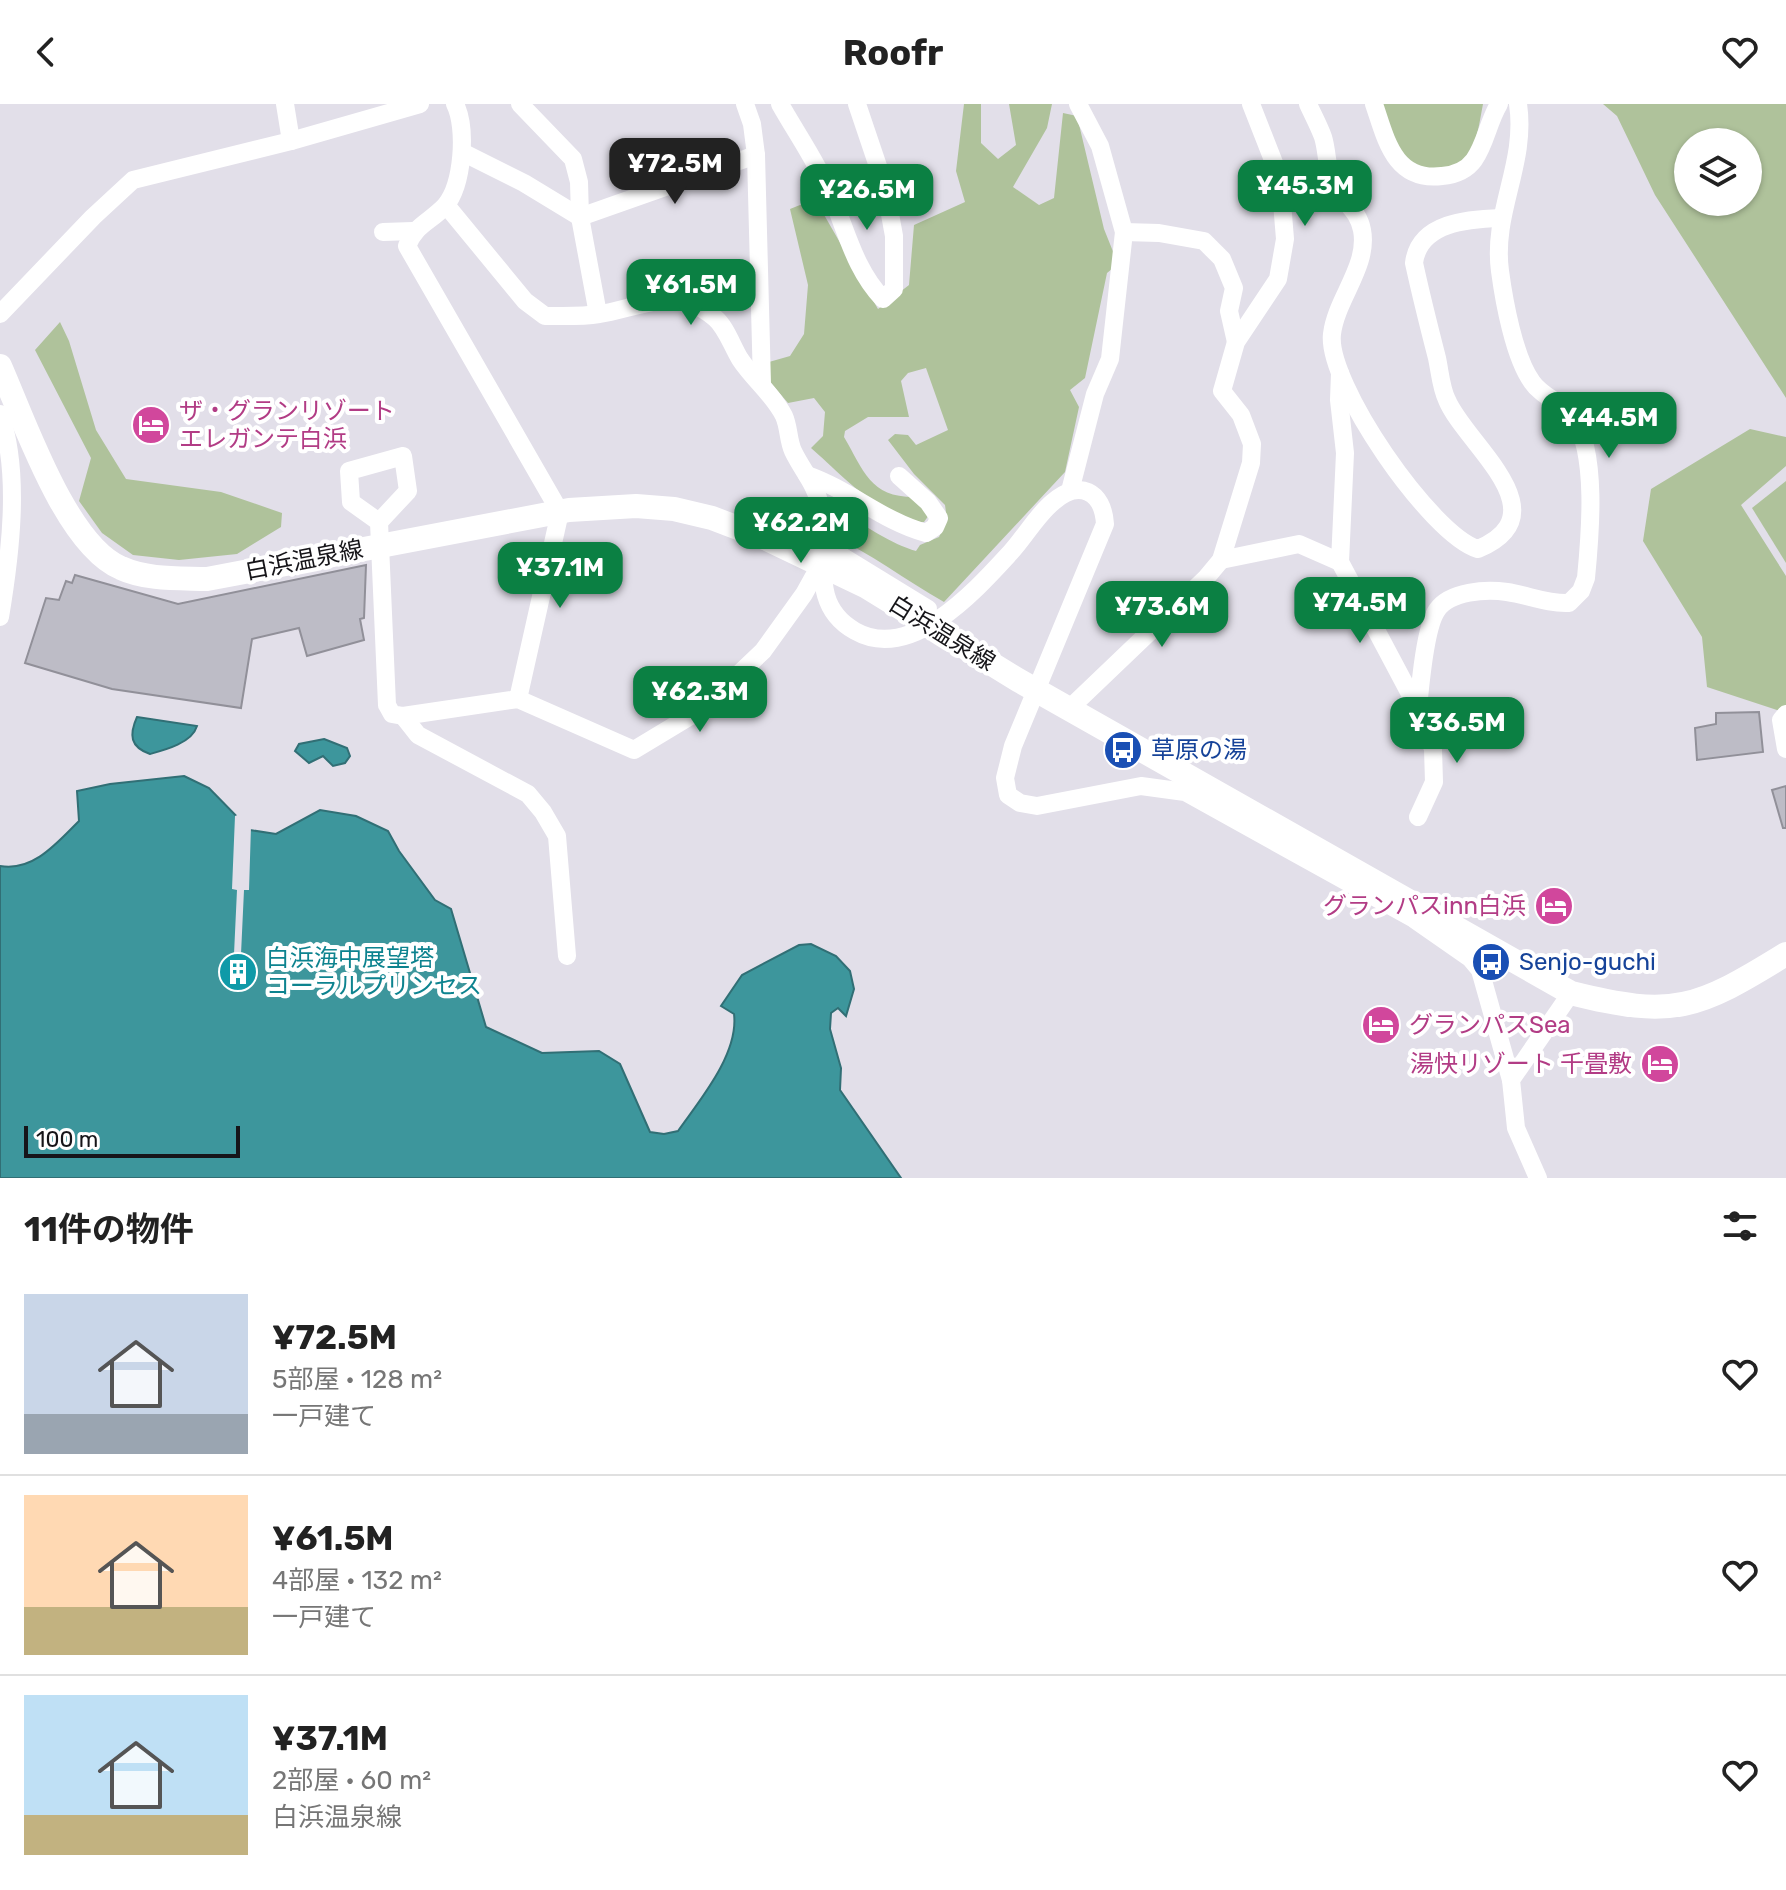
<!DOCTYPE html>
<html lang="ja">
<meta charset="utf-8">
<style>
body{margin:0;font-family:Rubik,"Noto Sans JP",sans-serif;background:#f2f2f2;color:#222;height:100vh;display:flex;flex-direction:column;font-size:30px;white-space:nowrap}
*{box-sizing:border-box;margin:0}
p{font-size:26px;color:#767676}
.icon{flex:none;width:44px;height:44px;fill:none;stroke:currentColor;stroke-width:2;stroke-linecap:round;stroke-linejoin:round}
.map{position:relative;height:1074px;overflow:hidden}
.sheet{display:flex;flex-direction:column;background:#fff;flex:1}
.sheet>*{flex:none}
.tools{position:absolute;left:1674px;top:24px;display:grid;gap:16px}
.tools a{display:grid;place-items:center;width:88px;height:88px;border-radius:50%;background:#fff;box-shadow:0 2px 6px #0004;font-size:40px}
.scale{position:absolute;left:24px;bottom:20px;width:216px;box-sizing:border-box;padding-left:8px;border:4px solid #161519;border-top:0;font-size:22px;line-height:28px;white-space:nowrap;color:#161519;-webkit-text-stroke:6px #fff;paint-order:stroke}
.price{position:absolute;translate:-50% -68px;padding:0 18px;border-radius:16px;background:#0b8043;color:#fff;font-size:26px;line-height:52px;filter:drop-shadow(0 2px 4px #0008)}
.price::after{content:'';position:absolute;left:50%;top:48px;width:24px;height:18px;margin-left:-12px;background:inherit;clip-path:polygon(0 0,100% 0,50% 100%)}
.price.selected{background:#222;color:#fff}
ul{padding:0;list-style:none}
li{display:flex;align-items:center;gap:24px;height:200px;padding:0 24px}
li+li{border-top:2px solid #e0e0e0}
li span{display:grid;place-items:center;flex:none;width:224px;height:160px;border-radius:0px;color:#555}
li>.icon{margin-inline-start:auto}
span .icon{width:96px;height:96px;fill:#fffc;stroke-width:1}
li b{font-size:34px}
h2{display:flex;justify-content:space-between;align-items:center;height:96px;padding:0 24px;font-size:34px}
header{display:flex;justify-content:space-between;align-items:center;height:104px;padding:0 24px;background:#fff;font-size:36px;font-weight:700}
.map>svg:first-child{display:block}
</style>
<header><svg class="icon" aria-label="back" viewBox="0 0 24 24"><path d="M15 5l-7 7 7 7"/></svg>Roofr<svg class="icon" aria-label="heart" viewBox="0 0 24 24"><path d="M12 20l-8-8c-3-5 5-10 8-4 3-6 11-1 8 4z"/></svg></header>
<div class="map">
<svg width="1786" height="1074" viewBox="0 0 1786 1074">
<rect width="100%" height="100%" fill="#e2dfe9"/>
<!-- green -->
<g fill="#afc29b" fill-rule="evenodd">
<path d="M964 0H981V39L998 55 1016 41 1009 0H1052L1047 24 1013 83 1039 101 1054 94 1063 9 1077 12 1104 125 1118 160 1107 169 1085 274 1070 286 1079 303 1065 368 944 498C905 476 871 449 830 431L835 397C852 416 891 440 916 447L920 441 939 433 947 416 945 401 914 370 888 336 895 330 908 331 916 341 948 326 926 264 908 269 901 277 909 313H868L845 327 844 333C864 367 870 393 914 393L929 411 924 418C886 420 839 368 811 344L823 332 825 308 814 294 788 299 770 278 769 258 790 252 804 230 808 181 790 105 815 95 878 205 909 181 914 121 965 98 956 67Z"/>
<path d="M1380 0H1483C1480 15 1478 34 1470 48 1454 77 1408 69 1393 42 1387 29 1384 13 1380 0Z"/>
<path d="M1603 0H1786V294L1655 91 1617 12ZM1688 38H1748V98H1688Z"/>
<path d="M60 218 69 237 96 326 126 375 221 388 282 409 281 423 237 450 179 456 133 451 102 429 79 397 91 354 35 246Z"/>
<path d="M1750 325 1786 333V362L1741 401 1786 472V609L1707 583 1702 533 1643 437 1651 385Z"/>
<path d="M1786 377V459L1752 404Z"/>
</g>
<!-- water -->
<g fill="#3d969c" stroke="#316f75" stroke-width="2">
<path d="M137 613 197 622C192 639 165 646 150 650 130 643 129 631 137 613Z"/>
<path d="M324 635 347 644 350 652 345 659 333 662 323 652 309 659 295 647 299 640Z"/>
<path d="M184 672 209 684 250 726 276 730 320 706 356 712 388 727 399 747 435 796 451 805 486 923 542 949 599 947 620 960 650 1028 664 1030 678 1027C699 997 739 950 734 910L721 902 742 871 799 841 811 840 836 852 850 867 854 885 846 912 838 904 831 909 830 925 841 964 840 986 901 1074H0V762C33 768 57 739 79 717L77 687 110 680Z"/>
</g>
<!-- pier -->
<path fill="#e2dfe9" d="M240 710 251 722 249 786H244L241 850 250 855 255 867 248 879 237 883 225 877 221 864 225 854 234 850 237 786 232 785 235 712Z"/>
<!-- building -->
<g fill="#bdbcc6" stroke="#919099" stroke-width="2">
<path d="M366 461 364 514 360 515 364 536 307 552 299 524 252 535 241 604 112 585 25 559 46 494 59 496 66 477 72 479 75 471 178 500Z"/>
<path d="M1759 608 1763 648 1697 656 1695 624 1716 620V609Z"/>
<path d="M1786 682V724H1783L1772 686Z"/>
<circle cx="238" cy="866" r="14"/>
</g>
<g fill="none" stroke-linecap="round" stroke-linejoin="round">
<!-- minor -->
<g stroke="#fff" stroke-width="18">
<path d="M285 0 291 37"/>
<path d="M455 0C467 24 463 81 445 102 430 118 415 121 407 142L560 408 518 595"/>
<path d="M520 0 573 55 579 78 580 113 598 210"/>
<path d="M745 0 752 20 756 51 762 280"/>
<path d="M780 0C797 30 818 60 831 91 847 128 855 166 883 195L894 185V132L885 83 857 0"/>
<path d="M1308 0C1313 11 1319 22 1323 33 1328 49 1326 66 1334 81 1342 98 1358 105 1362 126 1369 162 1336 195 1332 230 1326 279 1431 431 1478 445 1563 409 1465 340 1447 296 1441 284 1440 268 1437 254 1429 223 1421 191 1414 159 1419 118 1469 115 1501 114"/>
<path d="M1374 0C1386 35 1394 78 1442 72 1454 71 1466 67 1474 56 1486 39 1488 18 1499 0"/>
<path d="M462 48 524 79 580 113"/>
<path d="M446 101 525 197 545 212C563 212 581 213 599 210 629 206 665 188 694 201 701 203 709 209 715 214 726 223 732 242 740 255 753 275 773 290 784 312 789 323 788 336 793 347 802 366 816 381 820 401 831 446 805 499 855 527 911 559 976 486 1010 449 1025 433 1036 412 1053 398 1079 375 1103 387 1105 420L1013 642 1005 674 1008 691 1020 699 1037 702 1141 682 1185 688 1414 815 1470 854 1480 866 1511 976"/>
<path d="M580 113 756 51"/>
<path d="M383 128 413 127"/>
<path d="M1124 128 1159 129 1204 137 1222 155 1234 184 1229 207 1236 238"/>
<path d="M0 210 93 113 133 76 291 37 420 0"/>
<path d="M1340 269 1339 296 1345 349 1340 458 1418 605 1433 645 1434 678 1418 713"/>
<path d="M0 310C21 369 10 453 0 513"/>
<path d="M807 371C850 386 882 417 926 429L935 423 939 414 928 398 899 372"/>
<path d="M1070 387 1095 290 1110 255 1124 128 1100 42 1078 0"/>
<path d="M379 418 408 387 403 352 349 367 351 398 379 418 387 601 392 610 403 612 518 595 634 646 702 605 763 547 804 490 819 463"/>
<path d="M822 440 928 505 926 519"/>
<path d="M1221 456 1299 440 1340 458"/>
<path d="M1070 604 1206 474 1221 456 1251 359 1252 340 1241 311 1222 287 1236 238 1278 175 1285 135 1280 74 1251 0"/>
<path d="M1418 605C1420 583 1425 523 1437 506 1450 487 1486 485 1507 488 1528 491 1547 500 1569 499L1581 487 1586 474C1590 433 1598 348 1573 313 1562 298 1542 293 1532 278 1514 253 1504 197 1500 167 1492 108 1527 60 1518 0"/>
<path d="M1786 610 1781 616 1786 645"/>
<path d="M403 612 418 631 528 690 543 708 557 732 567 852"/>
<path d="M1538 1074 1516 1024 1511 976 1571 889"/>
</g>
<!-- major -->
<path stroke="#fff" stroke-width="24" d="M0 262C24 316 66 441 121 464 147 476 179 474 207 475L569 406 636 402 674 405 712 414 767 435 867 483 1018 576 1571 889C1674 915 1697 905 1786 850"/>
</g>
<!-- icons -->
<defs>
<g id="hotel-disc" transform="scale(2)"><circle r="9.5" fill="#d1479c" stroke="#fff"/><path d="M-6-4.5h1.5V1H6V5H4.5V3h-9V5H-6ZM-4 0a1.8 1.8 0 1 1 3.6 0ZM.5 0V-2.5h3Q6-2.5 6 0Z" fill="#fff"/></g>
<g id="bus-disc" transform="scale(2)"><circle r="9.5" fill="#1a4fb4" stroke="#fff"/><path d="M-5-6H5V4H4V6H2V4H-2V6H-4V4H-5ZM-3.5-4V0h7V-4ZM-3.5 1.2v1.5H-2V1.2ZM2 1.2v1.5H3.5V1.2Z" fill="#fff"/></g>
<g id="building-disc" transform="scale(2)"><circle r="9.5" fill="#0f9aa8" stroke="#fff"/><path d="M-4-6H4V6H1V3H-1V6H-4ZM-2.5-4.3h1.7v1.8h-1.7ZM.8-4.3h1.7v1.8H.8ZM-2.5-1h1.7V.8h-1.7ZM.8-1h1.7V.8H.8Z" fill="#fff"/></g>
</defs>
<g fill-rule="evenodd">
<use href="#hotel-disc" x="151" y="321"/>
<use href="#bus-disc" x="1123" y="646"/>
<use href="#hotel-disc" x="1554" y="802"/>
<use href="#bus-disc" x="1491" y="858"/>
<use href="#building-disc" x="238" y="868"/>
<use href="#hotel-disc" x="1381" y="921"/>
<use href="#hotel-disc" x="1660" y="960"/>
</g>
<g text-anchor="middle" stroke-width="8" stroke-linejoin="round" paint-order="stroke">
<!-- hotel labels -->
<g font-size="24" fill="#b23c85" stroke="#fff" text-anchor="start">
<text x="179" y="315">ザ・グランリゾート<tspan x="179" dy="28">エレガンテ白浜</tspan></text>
<text x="1526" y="810" text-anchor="end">グランパスinn白浜</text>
<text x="1409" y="929">グランパスSea</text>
<text x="1632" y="968" text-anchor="end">湯快リゾート 千畳敷</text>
</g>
<!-- street labels -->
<g font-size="24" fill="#161519" stroke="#fff">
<text transform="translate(304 456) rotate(-11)" y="8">白浜温泉線</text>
<text transform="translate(942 529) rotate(32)" y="8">白浜温泉線</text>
</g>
<!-- transit labels -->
<g font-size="24" fill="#164399" stroke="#fff" text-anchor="start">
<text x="1151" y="654">草原の湯</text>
<text x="1519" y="866">Senjo-guchi</text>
</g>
<!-- culture labels -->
<g font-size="24" fill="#0d838f" stroke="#fff" text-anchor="start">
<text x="266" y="862">白浜海中展望塔<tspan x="266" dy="28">コーラルプリンセス</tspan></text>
</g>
</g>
</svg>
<div class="tools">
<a><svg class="icon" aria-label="layers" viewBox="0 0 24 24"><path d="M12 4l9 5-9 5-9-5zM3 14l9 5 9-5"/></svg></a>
</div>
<div class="scale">100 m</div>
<b class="price selected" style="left:675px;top:102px">¥72.5M</b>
<b class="price" style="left:1305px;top:124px">¥45.3M</b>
<b class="price" style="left:867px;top:128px">¥26.5M</b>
<b class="price" style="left:691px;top:223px">¥61.5M</b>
<b class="price" style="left:1609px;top:356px">¥44.5M</b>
<b class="price" style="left:801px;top:461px">¥62.2M</b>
<b class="price" style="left:560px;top:506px">¥37.1M</b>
<b class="price" style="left:1360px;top:541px">¥74.5M</b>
<b class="price" style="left:1162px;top:545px">¥73.6M</b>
<b class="price" style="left:700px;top:630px">¥62.3M</b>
<b class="price" style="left:1457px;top:661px">¥36.5M</b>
</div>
<section class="sheet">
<h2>11件の物件<svg class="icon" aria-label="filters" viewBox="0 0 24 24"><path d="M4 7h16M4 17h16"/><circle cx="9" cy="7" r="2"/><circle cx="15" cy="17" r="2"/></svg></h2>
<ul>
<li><span style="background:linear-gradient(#c9d6e8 75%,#9aa5b1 0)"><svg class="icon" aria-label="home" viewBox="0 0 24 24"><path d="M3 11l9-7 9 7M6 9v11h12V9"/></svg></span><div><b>¥72.5M</b><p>5部屋 · 128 m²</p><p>一戸建て</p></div><svg class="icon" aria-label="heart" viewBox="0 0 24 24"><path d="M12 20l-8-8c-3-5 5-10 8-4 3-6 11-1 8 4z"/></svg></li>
<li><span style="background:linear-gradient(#ffd9b3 70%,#c2b280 0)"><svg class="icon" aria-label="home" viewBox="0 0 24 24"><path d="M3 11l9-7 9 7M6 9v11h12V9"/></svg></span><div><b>¥61.5M</b><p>4部屋 · 132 m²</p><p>一戸建て</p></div><svg class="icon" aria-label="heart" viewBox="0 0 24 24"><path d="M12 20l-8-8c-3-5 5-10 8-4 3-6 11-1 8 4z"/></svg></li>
<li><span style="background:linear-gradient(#bfe0f5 75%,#c2b280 0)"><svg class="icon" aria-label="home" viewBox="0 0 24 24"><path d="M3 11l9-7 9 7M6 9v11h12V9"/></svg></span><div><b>¥37.1M</b><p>2部屋 · 60 m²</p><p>白浜温泉線</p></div><svg class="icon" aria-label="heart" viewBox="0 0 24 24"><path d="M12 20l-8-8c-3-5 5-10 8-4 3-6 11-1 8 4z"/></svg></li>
</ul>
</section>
